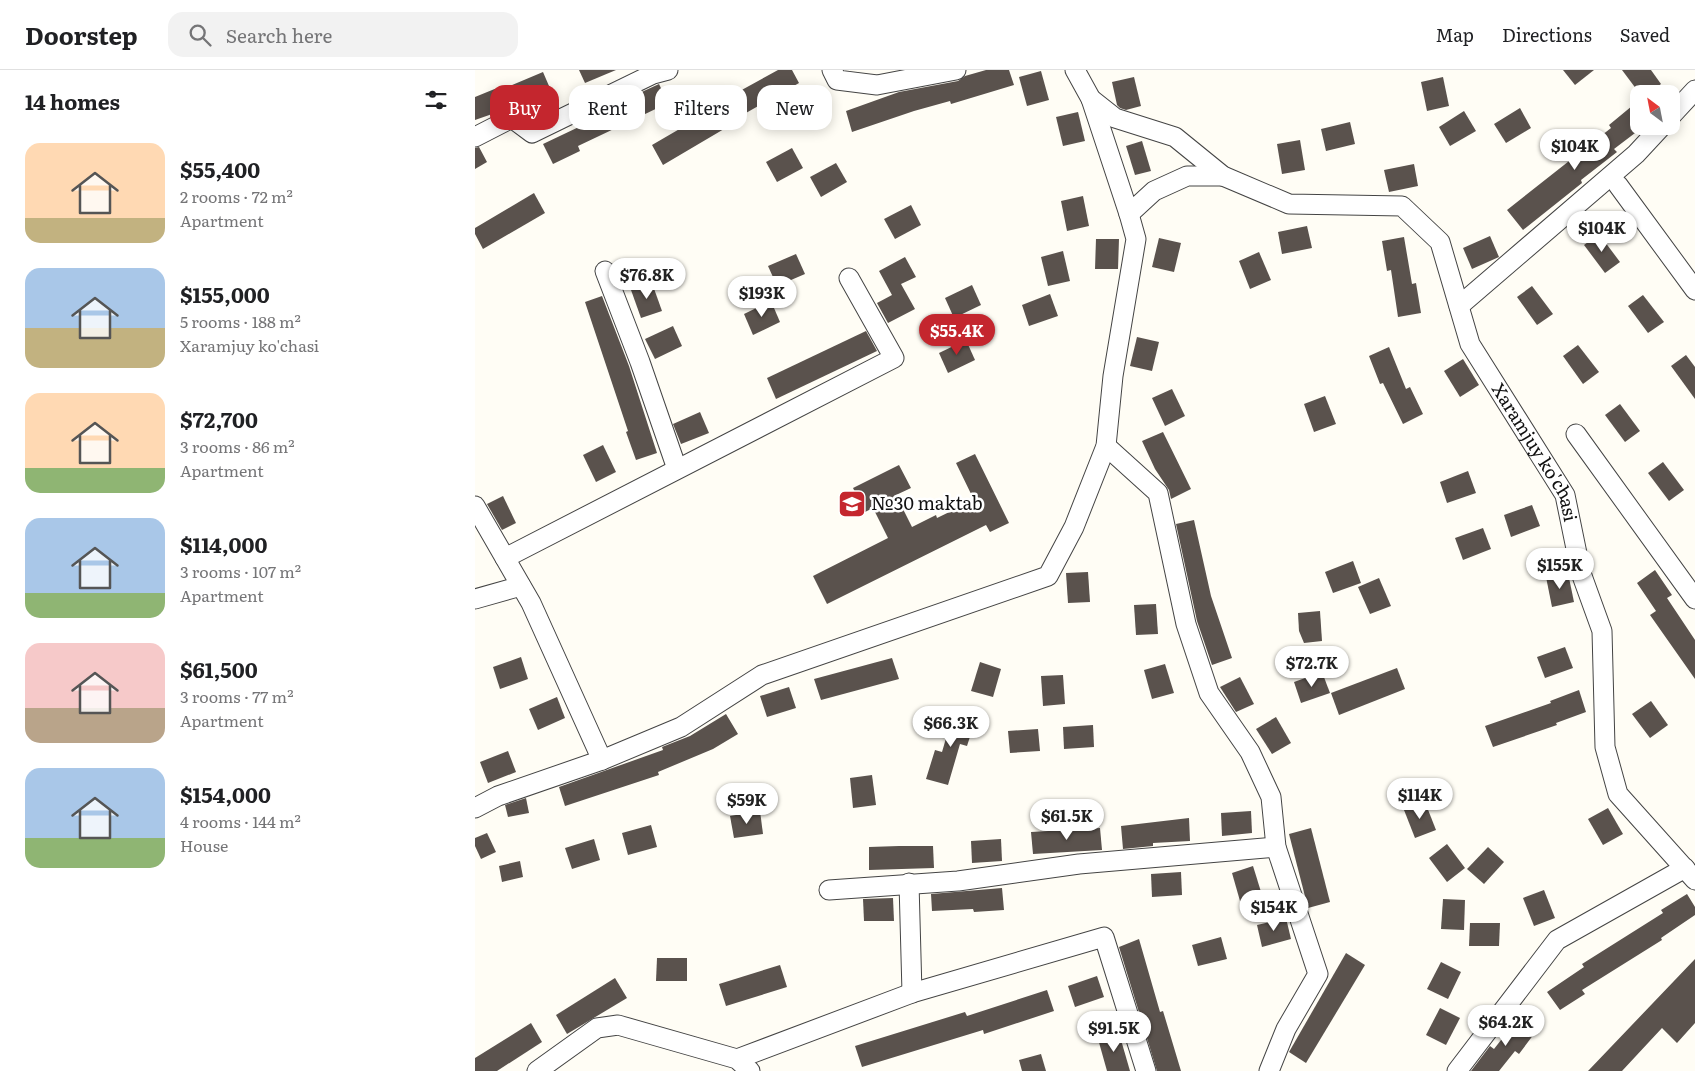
<!DOCTYPE html>
<meta charset="utf-8">
<style>
body{margin:0;font-family:Literata,serif;background:#f2f2f2;color:#202124;height:100vh;display:flex;flex-direction:column;font-size:19px;white-space:nowrap}
*{box-sizing:border-box;margin:0}
p{font-size:16px;color:#757577}
.icon{flex:none;width:28px;height:28px;fill:none;stroke:currentColor;stroke-width:2;stroke-linecap:round;stroke-linejoin:round}
.map{position:relative;flex:1;overflow:hidden}
.drawer{display:flex;flex-direction:column;background:#fff;width:475px}
.drawer>*{flex:none}
.banner{position:absolute;left:15px;top:15px;width:475px;height:45px;display:flex;gap:10px}
.needle{width:32px;rotate:328deg}
.fabs{position:absolute;left:1155px;top:15px;display:grid;gap:10px}
.fabs a{display:grid;place-items:center;width:50px;height:50px;border-radius:10px;background:#fff;box-shadow:0 2px 12px #0003;font-size:25px}
.price{position:absolute;translate:-50% -42px;padding:0 11px;border-radius:18px;background:#fff;color:#222;font-size:16px;line-height:32px;filter:drop-shadow(0 1px 2px #0008)}
.price::after{content:'';position:absolute;left:50%;top:30px;width:15px;height:11px;margin-left:-8px;background:inherit;clip-path:polygon(0 0,100% 0,50% 100%)}
.price.on{background:#c4262e;color:#fff}
ul{padding:0;list-style:none}
li{display:flex;align-items:center;gap:15px;height:125px;padding:0 25px}
li span{display:grid;place-items:center;flex:none;width:140px;height:100px;border-radius:15px;color:#555}
li>.icon{margin-inline-start:auto}
span .icon{width:60px;height:60px;fill:#fffc;stroke-width:1}
li b{font-size:21px}
h2{display:flex;justify-content:space-between;align-items:center;height:60px;padding:0 25px;font-size:21px}
.tag{padding:0 18px;border-radius:15px;background:#fff;box-shadow:0 2px 12px #0003;font-size:18px;line-height:45px}
.tag.on{background:#c4262e;color:#fff}
header{display:flex;align-items:center;gap:30px;box-sizing:border-box;height:70px;padding:0 25px;background:#fff;border-bottom:1px solid #e0e0e0}
header strong{font-size:24px}
nav{display:flex;gap:28px;margin-inline-start:auto;font-size:18px}
.search{width:350px;height:45px;background:#f2f2f2;display:flex;align-items:center;gap:12px;box-sizing:border-box;padding:0 18px;border-radius:15px;color:#757577;font-size:19px}
main{display:flex;flex:1;min-height:0}
.map>svg:first-child{display:block}
</style>
<header>
<strong>Doorstep</strong>
<div class="search"><svg class="icon" aria-label="search" viewBox="0 0 24 24"><circle cx="10" cy="10" r="6"/><path d="M15 15l6 6"/></svg>Search here</div>
<nav><a>Map</a><a>Directions</a><a>Saved</a></nav>
</header>
<main>
<section class="drawer">
<h2>14 homes<svg class="icon" aria-label="filters" viewBox="0 0 24 24"><path d="M4 7h16M4 17h16"/><circle cx="9" cy="7" r="2"/><circle cx="15" cy="17" r="2"/></svg></h2>
<ul>
<li><span style="background:linear-gradient(#ffd9b3 75%,#c2b280 0)"><svg class="icon" aria-label="home" viewBox="0 0 24 24"><path d="M3 11l9-7 9 7M6 9v11h12V9"/></svg></span><div><b>$55,400</b><p>2 rooms · 72 m²</p><p>Apartment</p></div></li>
<li><span style="background:linear-gradient(#a9c7e8 60%,#c2b280 0)"><svg class="icon" aria-label="home" viewBox="0 0 24 24"><path d="M3 11l9-7 9 7M6 9v11h12V9"/></svg></span><div><b>$155,000</b><p>5 rooms · 188 m²</p><p>Xaramjuy ko'chasi</p></div></li>
<li><span style="background:linear-gradient(#ffd9b3 75%,#8fb573 0)"><svg class="icon" aria-label="home" viewBox="0 0 24 24"><path d="M3 11l9-7 9 7M6 9v11h12V9"/></svg></span><div><b>$72,700</b><p>3 rooms · 86 m²</p><p>Apartment</p></div></li>
<li><span style="background:linear-gradient(#a9c7e8 75%,#8fb573 0)"><svg class="icon" aria-label="home" viewBox="0 0 24 24"><path d="M3 11l9-7 9 7M6 9v11h12V9"/></svg></span><div><b>$114,000</b><p>3 rooms · 107 m²</p><p>Apartment</p></div></li>
<li><span style="background:linear-gradient(#f6c9c9 65%,#b9a48a 0)"><svg class="icon" aria-label="home" viewBox="0 0 24 24"><path d="M3 11l9-7 9 7M6 9v11h12V9"/></svg></span><div><b>$61,500</b><p>3 rooms · 77 m²</p><p>Apartment</p></div></li>
<li><span style="background:linear-gradient(#a9c7e8 70%,#8fb573 0)"><svg class="icon" aria-label="home" viewBox="0 0 24 24"><path d="M3 11l9-7 9 7M6 9v11h12V9"/></svg></span><div><b>$154,000</b><p>4 rooms · 144 m²</p><p>House</p></div></li>
</ul>
</section>
<div class="map">
<svg width="1220" height="1001" viewBox="0 0 1220 1001">
<rect width="100%" height="100%" fill="#fffdf5"/>
<!-- building -->
<g fill="#5a524d">
<path d="M104 0H141L110 13Z"/>
<path d="M303 0H317L324 13 248 56 249 59 188 95 177 75 244 36 243 33Z"/>
<path d="M511 0H534L539 15 476 34 475 31 439 41 377 62 371 41 424 22 483 11 490 6Z"/>
<path d="M1088 0H1119L1100 15Z"/>
<path d="M1147 0H1176L1186 14 1173 24H1165Z"/>
<path d="M566 1 574 30 552 36 544 7Z"/>
<path d="M68 2 77 23 0 50V27L22 18 23 21Z"/>
<path d="M659 7 666 36 651 40 645 38 642 35 637 12Z"/>
<path d="M968 7 974 36 952 41 946 12Z"/>
<path d="M184 14 193 33 166 46 156 27Z"/>
<path d="M1157 36 1164 44V60L1139 79 1142 82 1106 110 1107 113 1048 160 1032 140 1136 58 1134 55Z"/>
<path d="M134 38 143 57 103 76 105 81 78 94 68 74 108 55 107 51Z"/>
<path d="M1045 38 1056 58 1031 73 1019 54Z"/>
<path d="M989 41 1001 61 975 76 964 57Z"/>
<path d="M603 42 610 71 588 76 581 47Z"/>
<path d="M875 52 880 74 851 81 846 59Z"/>
<path d="M825 70 830 100 807 104 802 74Z"/>
<path d="M667 71 676 101 660 105 651 76Z"/>
<path d="M4 77 12 92 0 99V78Z"/>
<path d="M317 78 328 98 302 112 291 92Z"/>
<path d="M361 93 372 112 346 127 335 107Z"/>
<path d="M939 94 943 116 914 122 909 100Z"/>
<path d="M59 123 70 143 8 179 0 164V158Z"/>
<path d="M608 126 614 156 592 161 586 131Z"/>
<path d="M436 135 446 155 420 169 409 149Z"/>
<path d="M832 156 837 178 807 184 803 162Z"/>
<path d="M1124 164 1145 192 1130 203 1109 175Z"/>
<path d="M1015 166 1024 187 997 199 988 178Z"/>
<path d="M929 167 937 214 941 213 946 243 923 247 916 200 912 201 907 171Z"/>
<path d="M684 168 706 173 699 202 677 197Z"/>
<path d="M621 169H644L643 199H620Z"/>
<path d="M588 181 595 211 573 216 566 187Z"/>
<path d="M784 182 796 210 775 219 764 191Z"/>
<path d="M321 184 330 204 302 216 293 196Z"/>
<path d="M430 187 441 207 426 214 440 239 413 253 402 233 417 225 404 201Z"/>
<path d="M177 213 187 241 166 248 156 220Z"/>
<path d="M497 215 506 235 479 248 470 228Z"/>
<path d="M1057 216 1078 244 1062 255 1042 227Z"/>
<path d="M575 224 583 246 554 256 547 235Z"/>
<path d="M1168 225 1189 252 1173 263 1153 236Z"/>
<path d="M127 226 154 296 182 383 161 390 151 362 153 361 110 232Z"/>
<path d="M296 231 305 252 278 265 269 244Z"/>
<path d="M198 256 207 276 180 289 170 269Z"/>
<path d="M391 261 402 281 301 329 292 308Z"/>
<path d="M662 267 684 272 677 301 655 296Z"/>
<path d="M491 270 500 290 473 303 464 283Z"/>
<path d="M1103 275 1124 302 1108 314 1088 286Z"/>
<path d="M914 277 931 319 935 317 948 344 928 354 908 313 905 314 894 286Z"/>
<path d="M1211 285 1220 297V329L1196 296Z"/>
<path d="M988 289 1004 315 985 327 969 301Z"/>
<path d="M697 319 710 346 690 356 677 328Z"/>
<path d="M850 326 861 354 839 362 829 334Z"/>
<path d="M1145 334 1165 361 1150 372 1130 345Z"/>
<path d="M225 342 234 363 206 374 198 354Z"/>
<path d="M688 362 716 419 696 429 694 420 680 399 667 371Z"/>
<path d="M128 375 141 402 121 412 108 385Z"/>
<path d="M500 384 534 453 515 462 511 455 352 534 338 506 413 468 398 438 390 442 378 418 424 395 436 418 421 425 437 457 461 445 462 448 499 430 481 393Z"/>
<path d="M1188 392 1209 420 1194 431 1173 403Z"/>
<path d="M993 401 1001 423 972 433 965 412Z"/>
<path d="M28 426 41 453 27 460 12 434Z"/>
<path d="M1057 435 1065 456 1036 467 1029 445Z"/>
<path d="M719 450 736 526 757 588 737 595 722 551 701 454Z"/>
<path d="M1008 458 1016 479 988 490 980 468Z"/>
<path d="M878 491 886 513 858 523 850 502Z"/>
<path d="M1180 500 1197 525 1192 528 1220 570V609L1175 545 1181 541 1162 513Z"/>
<path d="M613 502 615 532 593 533 591 503Z"/>
<path d="M1093 503 1099 532 1077 537 1071 507Z"/>
<path d="M904 508 916 536 895 544 883 517Z"/>
<path d="M681 534 683 564 661 565 659 535Z"/>
<path d="M845 541 847 571 829 573 824 561 823 543Z"/>
<path d="M1090 577 1098 598 1070 608 1062 587Z"/>
<path d="M46 587 53 609 25 619 18 597Z"/>
<path d="M417 588 424 609 346 630 339 609Z"/>
<path d="M505 592 526 599 518 627 496 621Z"/>
<path d="M690 594 699 623 677 629 669 600Z"/>
<path d="M922 598 930 619 864 645 856 623Z"/>
<path d="M847 602 855 623 826 633 819 612Z"/>
<path d="M588 605 590 634 568 636 566 606Z"/>
<path d="M765 607 779 634 761 642 745 617Z"/>
<path d="M314 617 321 638 292 647 285 626Z"/>
<path d="M1104 620 1111 642 1081 653 1082 655 1018 677 1010 656 1076 633 1075 631Z"/>
<path d="M82 627 90 648 63 660 54 639Z"/>
<path d="M1176 631 1193 655 1175 668 1157 644Z"/>
<path d="M479 641 501 648 492 676 485 674 473 715 451 709 460 680 467 682Z"/>
<path d="M251 644 263 664 238 679 183 702 184 705 90 736 84 717 188 680 187 677 215 666Z"/>
<path d="M801 647 816 673 797 684 781 659Z"/>
<path d="M618 655 619 677 589 679 588 657Z"/>
<path d="M563 659 565 681 535 683 533 661Z"/>
<path d="M33 681 41 702 13 713 5 692Z"/>
<path d="M397 705 401 735 378 738 375 708Z"/>
<path d="M51 728 54 743 33 747 30 735Z"/>
<path d="M950 732 961 760 940 768 929 740Z"/>
<path d="M1133 738 1148 764 1128 775 1113 749Z"/>
<path d="M285 741 288 764 259 768 255 746Z"/>
<path d="M776 741 777 763 747 766 746 743Z"/>
<path d="M714 748 715 771 678 773V776L648 779 646 756Z"/>
<path d="M176 755 182 777 153 785 147 763Z"/>
<path d="M625 758 627 780 558 784 556 762Z"/>
<path d="M836 758 855 832 833 838 814 764Z"/>
<path d="M12 763 21 782 6 789 0 776V768Z"/>
<path d="M119 769 125 790 97 799 90 778Z"/>
<path d="M526 769 527 791 497 793 496 771Z"/>
<path d="M972 774 990 798 972 812 954 788Z"/>
<path d="M424 776H458L459 798 394 800V777Z"/>
<path d="M1013 777 1029 792 1009 814 992 799Z"/>
<path d="M45 791 48 807 27 812 24 796Z"/>
<path d="M778 796 787 825 765 831 757 803Z"/>
<path d="M706 802 707 825 677 827 676 804Z"/>
<path d="M527 818 529 840 499 842 498 839 457 841 456 824Z"/>
<path d="M1069 820 1080 848 1059 856 1048 828Z"/>
<path d="M1212 824 1220 837V845L1186 868 1187 870 1107 920 1110 924 1085 940 1072 922 1109 897 1107 894 1188 843 1186 840Z"/>
<path d="M418 828 419 851H389L388 829Z"/>
<path d="M968 829 990 830 989 860 966 859Z"/>
<path d="M811 848 816 869 787 877 782 855Z"/>
<path d="M995 853H1025L1024 876H994Z"/>
<path d="M746 867 752 889 723 896 717 875Z"/>
<path d="M664 869 685 942 688 941 706 1001H682L644 877Z"/>
<path d="M871 883 890 895 831 993 814 982Z"/>
<path d="M182 888H212V911H181Z"/>
<path d="M1220 889V953L1202 973 1187 958 1147 1001H1113Z"/>
<path d="M966 892 986 902 973 929 952 919Z"/>
<path d="M305 895 312 917 251 936 244 914Z"/>
<path d="M622 906 629 927 600 937 593 916Z"/>
<path d="M140 908 152 928 92 964 81 945Z"/>
<path d="M572 920 579 941 509 964 508 960 387 997 380 976 490 942 492 946Z"/>
<path d="M965 938 985 948 971 975 951 965Z"/>
<path d="M1044 947 1062 960 1044 984 1040 981 1024 1001H996L1015 976 1019 979Z"/>
<path d="M56 953 67 972 22 1001H0V988Z"/>
<path d="M644 963 655 1001H632L623 969Z"/>
<path d="M566 984 571 1001H547L544 990Z"/>
</g>
<g fill="none" stroke-linecap="round" stroke-linejoin="round">
<!-- minor casing -->
<g stroke="#444" stroke-width="21">
<g id="minor">
<path d="M357 0 362 10 402 15 481 0"/>
<path id="s1" d="M600 0 616 29 640 48 700 67 748 106 814 134 927 136 965 172 995 274 1090 425 1106 503 1127 561 1130 677 1143 724 1220 810"/>
<path d="M616 29 654 144 679 121 712 106H748"/>
<path d="M1196 46 1220 20"/>
<path d="M0 67 37 48 57 63 178 4 193 0"/>
<path d="M1143 115 1220 220"/>
<path d="M130 201 165 292 202 399"/>
<path d="M984 236 1161 84 1187 56"/>
<path d="M1101 364 1220 529"/>
<path d="M631 376 683 423 711 554 734 623 775 682 796 727 801 777 843 904 811 959 794 1001"/>
<path d="M0 436 56 533 127 690"/>
<path d="M30 488 419 288 374 208"/>
<path d="M0 529 46 516"/>
<path d="M0 738 23 726 127 690 206 657 287 605 573 506 599 457 631 376 638 306 661 169 654 144"/>
<path d="M434 813 437 923"/>
<path d="M354 820 483 811 604 794 801 777"/>
<path d="M262 989 437 923 629 867 671 1001"/>
<path d="M62 1001 122 958 143 955 262 989 275 1001"/>
<path d="M982 1001 1082 870 1210 798"/>
</g>
</g>
<!-- minor -->
<use href="#minor" stroke="#fff" stroke-width="19"/>
</g>
<!-- icons -->
<defs>
<g id="school-square" transform="scale(1.4375)"><rect x="-9" y="-9" width="18" height="18" rx="4" fill="#c4262e" stroke="#fff"/><path d="M0-5L7-2L0 1L-7-2ZM-4 1L0 2.5L4 1V4Q0 6-4 4Z" fill="#fff"/></g>
</defs>
<g fill-rule="evenodd">
<use href="#school-square" x="377" y="434"/>
</g>
<g text-anchor="middle" stroke-width="5" stroke-linejoin="round" paint-order="stroke">
<!-- street labels -->
<g font-size="18" fill="#111" stroke="#fff">
<text dy="6" stroke="none"><textPath href="#s1" startOffset="659">Xaramjuy ko'chasi</textPath></text>
</g>
<!-- poi labels -->
<g font-size="18" fill="#111" stroke="#fff" text-anchor="start">
<text x="396" y="440">№30 maktab</text>
</g>
</g>
</svg>
<div class="fabs">
<a><svg class="needle" viewBox="-14 -14 28 28"><path d="M0-13l5 13h-10z" fill="#e53935"/><path d="M0 13l5-13h-10z" fill="#757577"/></svg></a>
</div>
<b class="price" style="left:1100px;top:101px">$104K</b>
<b class="price" style="left:1127px;top:183px">$104K</b>
<b class="price" style="left:172px;top:230px">$76.8K</b>
<b class="price" style="left:287px;top:248px">$193K</b>
<b class="price on" style="left:482px;top:286px">$55.4K</b>
<b class="price" style="left:1085px;top:520px">$155K</b>
<b class="price" style="left:837px;top:618px">$72.7K</b>
<b class="price" style="left:476px;top:678px">$66.3K</b>
<b class="price" style="left:945px;top:750px">$114K</b>
<b class="price" style="left:272px;top:755px">$59K</b>
<b class="price" style="left:592px;top:771px">$61.5K</b>
<b class="price" style="left:799px;top:862px">$154K</b>
<b class="price" style="left:1031px;top:977px">$64.2K</b>
<b class="price" style="left:639px;top:983px">$91.5K</b>
<div class="banner">
<a class="tag on">Buy</a>
<a class="tag">Rent</a>
<a class="tag">Filters</a>
<a class="tag">New</a>
</div>
</div>
</main>
